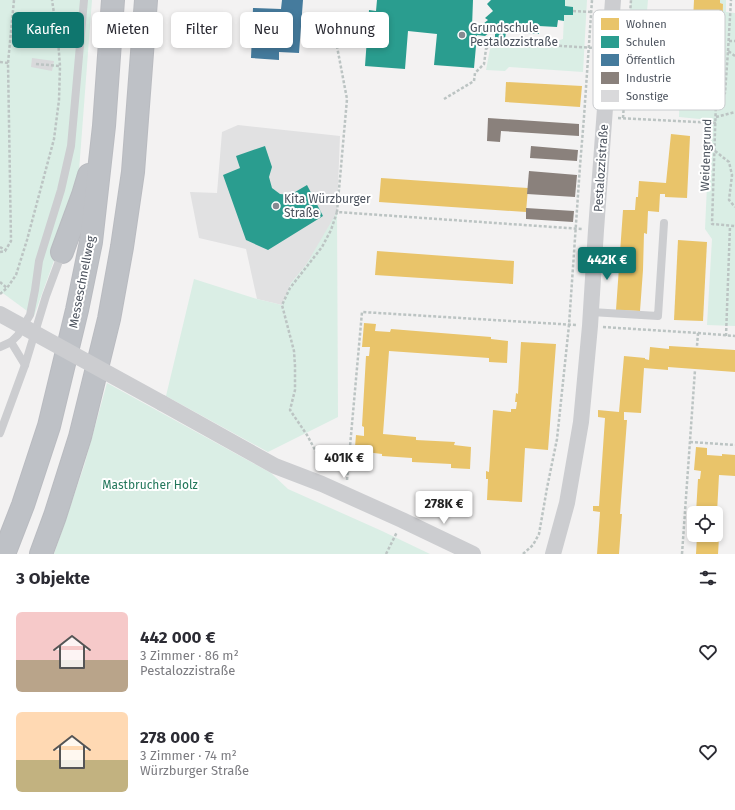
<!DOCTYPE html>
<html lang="de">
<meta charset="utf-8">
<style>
body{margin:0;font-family:"Fira Sans",sans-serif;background:#f7f7f7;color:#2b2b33;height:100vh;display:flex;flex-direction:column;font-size:15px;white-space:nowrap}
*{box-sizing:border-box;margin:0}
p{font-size:13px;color:#7c7c81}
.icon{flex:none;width:22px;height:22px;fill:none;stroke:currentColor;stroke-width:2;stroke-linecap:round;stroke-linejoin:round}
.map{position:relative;height:554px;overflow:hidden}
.panel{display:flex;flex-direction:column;background:#fff;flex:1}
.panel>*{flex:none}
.banner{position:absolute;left:12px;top:12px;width:400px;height:36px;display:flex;gap:8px}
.controls{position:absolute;left:687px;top:506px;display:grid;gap:8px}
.controls a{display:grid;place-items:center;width:36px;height:36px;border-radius:6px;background:#fff;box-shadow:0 2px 6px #0003;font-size:20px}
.price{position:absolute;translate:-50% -34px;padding:0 9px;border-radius:4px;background:#fff;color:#222;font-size:13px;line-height:26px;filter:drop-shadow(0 1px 2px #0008)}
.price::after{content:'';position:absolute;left:50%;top:24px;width:12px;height:9px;margin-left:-6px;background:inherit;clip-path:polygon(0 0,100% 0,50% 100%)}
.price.selected{background:#0f766e;color:#fff}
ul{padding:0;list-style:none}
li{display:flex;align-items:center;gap:12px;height:100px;padding:0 16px}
li span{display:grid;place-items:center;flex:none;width:112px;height:80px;border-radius:6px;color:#555}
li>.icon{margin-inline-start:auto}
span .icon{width:48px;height:48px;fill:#fffc;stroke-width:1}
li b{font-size:17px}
h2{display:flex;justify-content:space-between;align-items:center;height:48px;padding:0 16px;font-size:17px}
.tag{padding:0 14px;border-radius:6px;background:#fff;box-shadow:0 2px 6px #0003;font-size:14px;line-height:36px}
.tag.selected{background:#0f766e;color:#fff}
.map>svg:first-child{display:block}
</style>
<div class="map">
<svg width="735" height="554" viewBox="0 0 735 554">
<rect width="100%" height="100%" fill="#f3f2f2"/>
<!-- education -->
<path fill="#e1e1e2" d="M238 125 340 136 337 212 323 239 306 265 291 283 282 305 257 299 246 249 199 238 190 192 217 193 222 132Z"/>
<!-- green -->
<g fill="#daeee5">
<path d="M0 0H92L77 197 34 316 0 291Z"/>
<path d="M565 0H587L583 72 509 67 505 71 486 70 490 49 498 45 538 47 563 39 564 15H573V7L565 6Z"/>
<path d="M631 0H648L646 22 629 21V17H612V11L630 12Z"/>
<path d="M720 0H726V12L735 13V326L707 325 712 239 705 229 710 120 679 117 680 85 688 86 698 78 699 68 709 69 710 48 718 49 719 33H722L723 4 720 3Z"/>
<path d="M337 212 338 417 268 452 166 396 194 279 257 299 282 305 291 283 306 265Z"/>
<path d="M107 383 271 473 288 489 382 531 430 554H54L84 466Z"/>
</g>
<!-- homes -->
<g fill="#e9c46a">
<path d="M694 0H720V3L723 4 722 34 719 33 718 49 710 48 709 69 699 68 703 40H692Z"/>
<path d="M506 82 582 86 580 107 505 102Z"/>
<path d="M671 134 690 136 687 198 665 197V194H660L659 212 648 211 647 234 644 233 643 270 640 311 616 310 623 210H635L636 197H638L639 181 666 183Z"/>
<path d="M381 178 528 188 526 212 379 202Z"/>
<path d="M678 240 707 242 703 321 674 320Z"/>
<path d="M377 251 514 261 513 284 375 275Z"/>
<path d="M364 323 376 324 375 331 390 332 391 329 491 337V339L508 341 507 363 489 362V358L389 351 383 434 416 437V440L455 442 454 445 471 447 470 469 451 468V464L412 462V458L382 456V454L366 452V460L354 459 356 435 364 436V427L362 426 366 356H369L370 347H362Z"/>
<path d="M521 342 556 344 548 450 525 448 522 502 487 500 488 479H486V471L489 472 493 410 511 412V409H516L517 402H515L516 393 518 394Z"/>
<path d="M669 346 735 350V372L668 367V370L644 368 641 413 624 412V420H627L620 514H622L619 554H597L600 512 593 511V506H599L605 418 598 417V410L619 412 624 356 645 358V359L649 360 650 347 669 349Z"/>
<path d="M696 447 707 448V455L722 456V454L735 455V476L719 475 717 513H696L698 479H700L701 471 694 470Z"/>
<path d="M716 521H720L718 554H696L697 535H716Z"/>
</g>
<!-- schools -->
<g fill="#2a9d8f">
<path d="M377 0H473L472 27 478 28 488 20 485 18 493 11 487 4 491 0H565V6L573 7V15H564V21L558 20 557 27 539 26V34L506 32 505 39H495V28L485 36 477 35 474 68 434 65 437 34 408 31 405 69 365 66 369 10 376 11Z"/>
<path d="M265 146 272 167 269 177 272 188 280 194 290 195 307 185 323 216 268 250 246 240 223 175 240 168 236 156Z"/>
</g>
<!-- public -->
<path fill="#457b9d" d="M282 0H303L299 53 279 52V60L251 58 253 8 281 9Z"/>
<!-- industry -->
<g fill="#8a817c">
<path d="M488 118 579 124V136L501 131 500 142 487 141Z"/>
<path d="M531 146 578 150 577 161 530 158Z"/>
<path d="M529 171 577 175 575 197 527 194Z"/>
<path d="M526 208 574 211 573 222 526 219Z"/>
</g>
<!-- building -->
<path fill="#d9d9db" d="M32 58 54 61 52 71 31 67Z"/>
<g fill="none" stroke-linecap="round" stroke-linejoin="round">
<!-- highway casing -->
<g stroke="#b9bbc0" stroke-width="24">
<g id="highway">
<path d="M62 252 83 195 89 175"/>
<path d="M4 554 23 505 49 426 77 310 91 242 104 126 113 0"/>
<path d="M41 554 55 516 80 437 109 319 122 247 133 172 146 0"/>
</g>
</g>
<!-- path -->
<g stroke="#bcc4c3" stroke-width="2.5" stroke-dasharray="3 2" stroke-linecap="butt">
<path d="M573 11 591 12"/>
<path d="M335 36 347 99 337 212"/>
<path d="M500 39 495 42 595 48"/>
<path d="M729 41H735"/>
<path d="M728 51 731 0"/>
<path d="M735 56 728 51 725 93 716 101 712 224 735 226"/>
<path d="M0 62 8 63"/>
<path d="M36 64 60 66"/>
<path d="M444 99 474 81 475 73 484 64 486 49 495 42"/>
<path d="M716 117 735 112"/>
<path d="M618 118 716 123"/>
<path d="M623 118 631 0"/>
<path d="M715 151 729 162 732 175 729 200 735 207"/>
<path d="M0 247 5 250"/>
<path d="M0 252 5 251 11 241 8 63 14 0"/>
<path d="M0 282 7 288"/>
<path d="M0 294 7 288 16 275 27 240 54 139 59 100 60 66 58 40 52 0"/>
<path d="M603 327 698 333 697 346"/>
<path d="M698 333 735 336"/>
<path d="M726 336 730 226"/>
<path d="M690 442 735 445"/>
<path d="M321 468 320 459 307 435 290 410 295 390V366L294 351 282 305 290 288 322 247 331 230 337 212 582 229"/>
<path d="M347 480 362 312 576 325"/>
<path d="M386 554 397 532"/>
<path d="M523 554 533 545 539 534 547 488 557 439 569 325 580 166 584 117 592 0"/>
<path d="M682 554 695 370"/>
</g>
<!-- lane -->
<g stroke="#cccdd0" stroke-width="8">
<path d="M591 312 658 316 664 223"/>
<path d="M11 342 25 365"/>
<path d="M0 347 11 342 18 335 30 315 35 290 39 261 61 190 71 146 84 0"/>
<path d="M0 433 25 365 46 296 62 253"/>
</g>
<!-- street -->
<g stroke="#cccdd0" stroke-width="16">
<path d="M162 403 275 466 322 484 402 520 473 554"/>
<path d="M553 554 567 503 581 422 590 326 596 230 613 0"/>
</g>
<!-- highway -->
<use href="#highway" stroke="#bec1c6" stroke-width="22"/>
<!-- street-bridge -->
<path stroke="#cccdd0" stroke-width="16" d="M0 314 162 403"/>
</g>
<!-- markers -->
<g fill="#868a91" stroke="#fff" stroke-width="1.5">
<circle cx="462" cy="35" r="4"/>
<circle cx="276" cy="206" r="4"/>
</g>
<g text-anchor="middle" stroke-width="4" stroke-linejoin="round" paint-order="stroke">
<!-- poi labels -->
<g font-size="12" fill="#4b525d" stroke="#fff" text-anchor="start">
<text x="470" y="32">Grundschule<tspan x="470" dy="14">Pestalozzistraße</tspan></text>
<text x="284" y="203">Kita Würzburger<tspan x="284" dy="14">Straße</tspan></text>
</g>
<!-- street labels -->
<g font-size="12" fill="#4b525d" stroke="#fff">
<text transform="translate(706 155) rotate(-88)" y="4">Weidengrund</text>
<text transform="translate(601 168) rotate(-86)" y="4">Pestalozzistraße</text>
<text transform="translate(82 282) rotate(-79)" y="4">Messeschnellweg</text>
</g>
<!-- park labels -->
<g font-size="12" fill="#23775b" stroke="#fff">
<text x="150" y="489">Mastbrucher Holz</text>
</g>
</g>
<!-- legend -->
<rect x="593" y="10" width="132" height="100" rx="6" fill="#fff" stroke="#c9cbce" stroke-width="1"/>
<rect x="601" y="18" width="18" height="12" fill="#e9c46a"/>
<rect x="601" y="36" width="18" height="12" fill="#2a9d8f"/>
<rect x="601" y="54" width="18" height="12" fill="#457b9d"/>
<rect x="601" y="72" width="18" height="12" fill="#8a817c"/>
<rect x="601" y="90" width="18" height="12" fill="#d9d9db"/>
<g font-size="11" fill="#4b525d">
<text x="626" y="28">Wohnen</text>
<text x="626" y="46">Schulen</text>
<text x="626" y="64">Öffentlich</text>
<text x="626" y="82">Industrie</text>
<text x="626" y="100">Sonstige</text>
</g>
</svg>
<div class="controls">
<a><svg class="icon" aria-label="locate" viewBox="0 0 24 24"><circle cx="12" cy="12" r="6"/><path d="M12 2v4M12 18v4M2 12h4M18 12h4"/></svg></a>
</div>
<b class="price selected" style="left:607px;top:281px">442K €</b>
<b class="price" style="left:344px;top:479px">401K €</b>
<b class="price" style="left:444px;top:525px">278K €</b>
<div class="banner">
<a class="tag selected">Kaufen</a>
<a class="tag">Mieten</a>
<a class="tag">Filter</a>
<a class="tag">Neu</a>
<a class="tag">Wohnung</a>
</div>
</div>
<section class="panel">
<h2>3 Objekte<svg class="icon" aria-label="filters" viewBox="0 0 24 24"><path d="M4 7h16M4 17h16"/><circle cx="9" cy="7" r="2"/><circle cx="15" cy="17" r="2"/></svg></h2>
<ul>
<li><span style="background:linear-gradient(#f6c9c9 60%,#b9a48a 0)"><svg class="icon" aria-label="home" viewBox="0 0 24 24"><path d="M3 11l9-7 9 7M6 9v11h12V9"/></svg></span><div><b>442 000 €</b><p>3 Zimmer · 86 m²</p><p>Pestalozzistraße</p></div><svg class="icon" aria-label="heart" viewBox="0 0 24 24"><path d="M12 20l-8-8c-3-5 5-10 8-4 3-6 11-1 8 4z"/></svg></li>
<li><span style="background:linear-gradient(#ffd9b3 60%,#c2b280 0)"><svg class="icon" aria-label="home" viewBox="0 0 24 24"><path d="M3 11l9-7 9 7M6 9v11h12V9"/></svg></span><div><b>278 000 €</b><p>3 Zimmer · 74 m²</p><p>Würzburger Straße</p></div><svg class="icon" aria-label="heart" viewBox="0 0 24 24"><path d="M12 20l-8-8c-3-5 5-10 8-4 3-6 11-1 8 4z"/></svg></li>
</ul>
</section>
